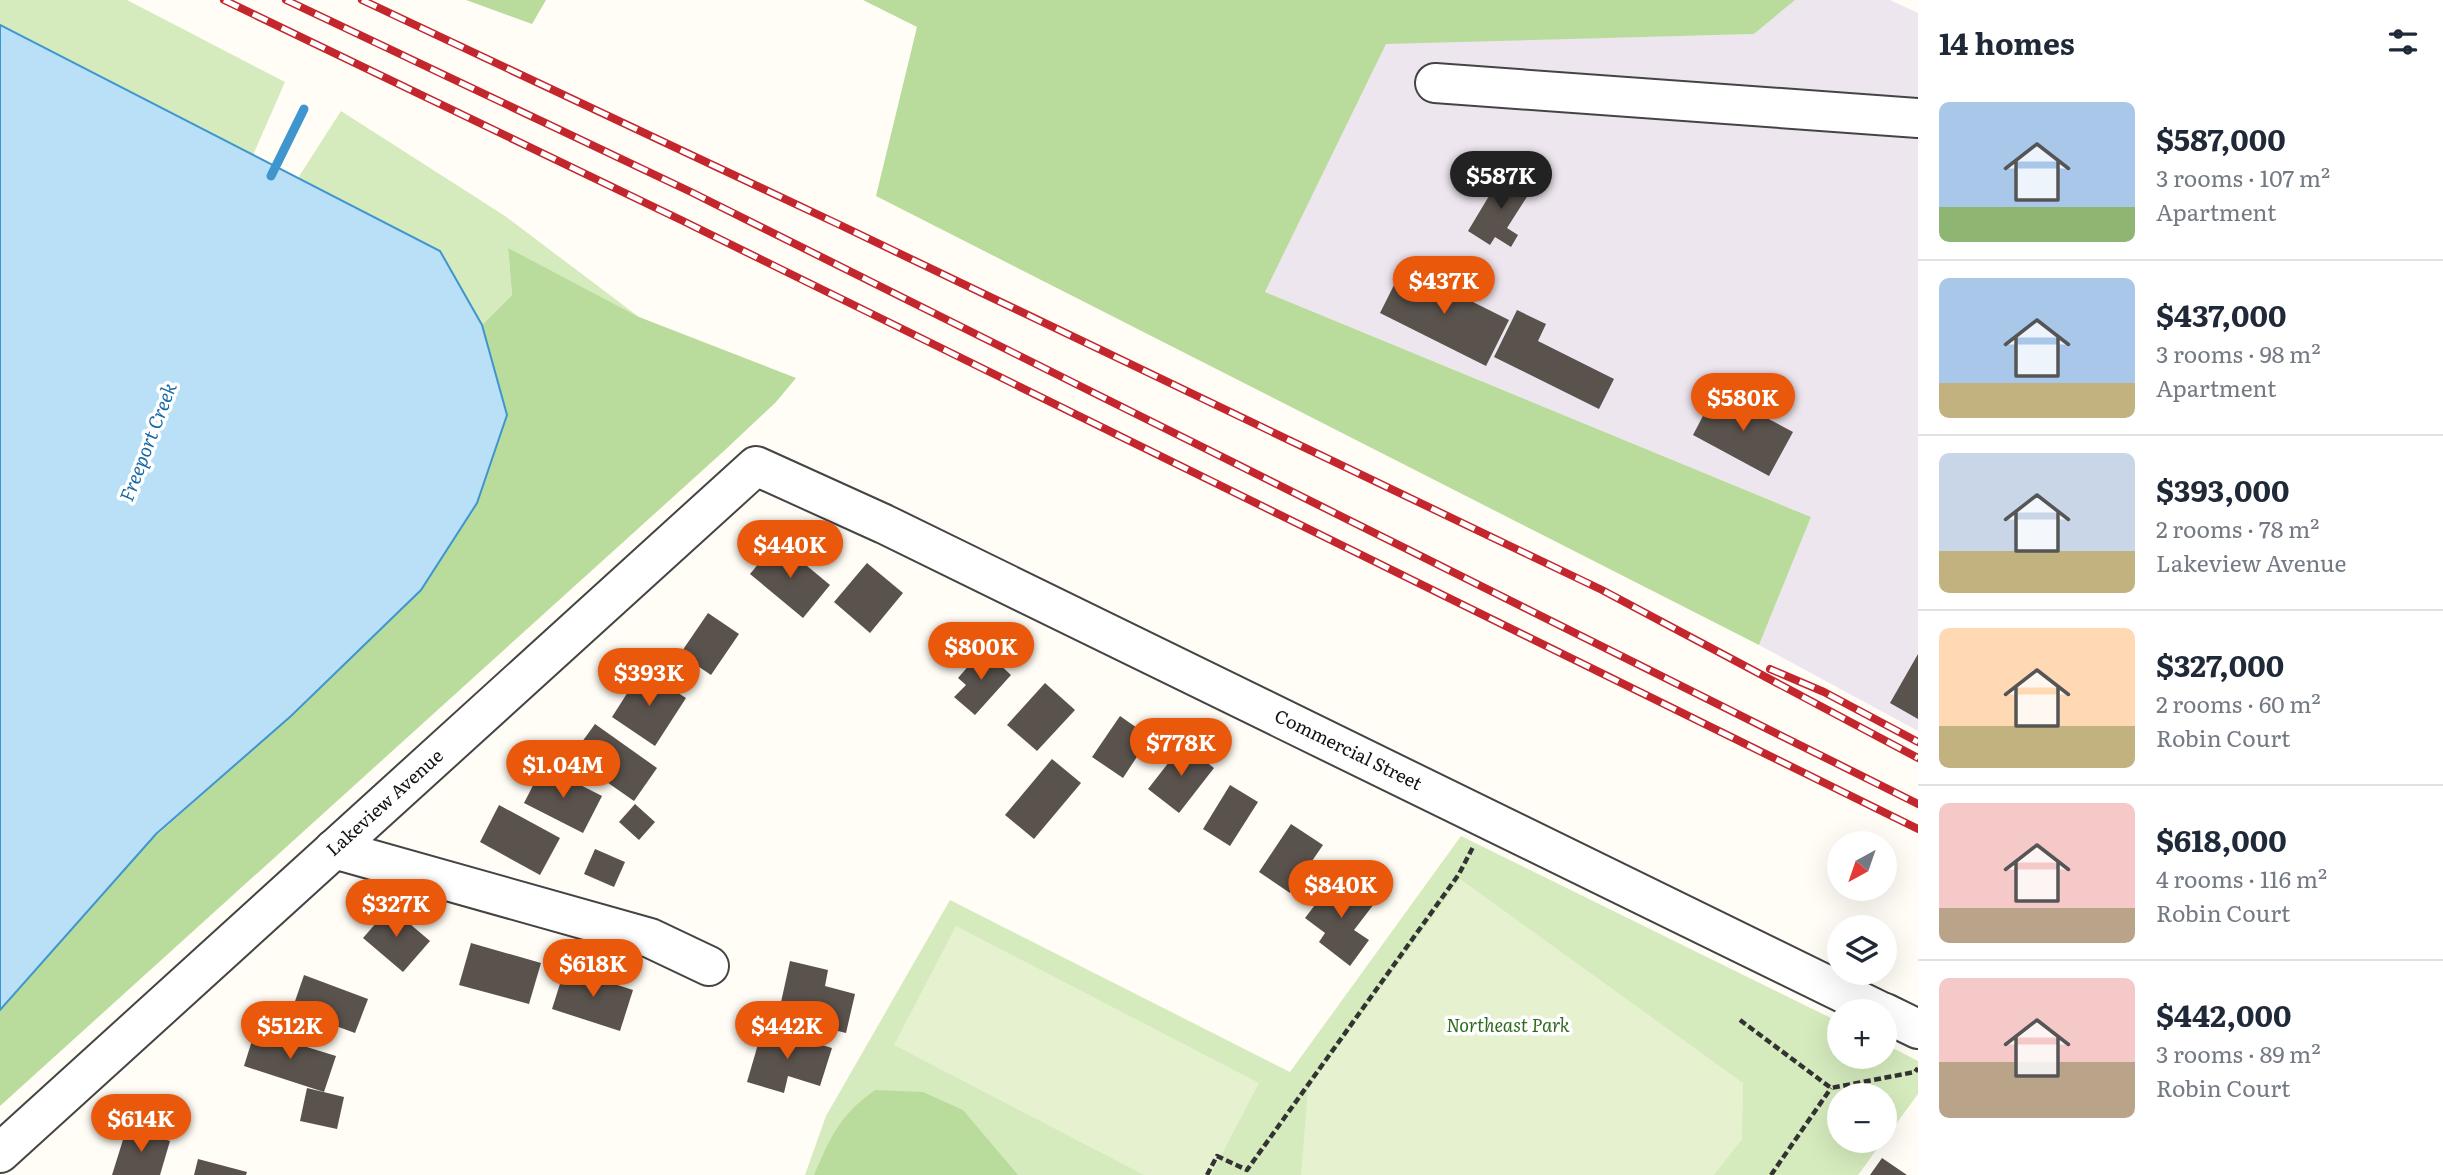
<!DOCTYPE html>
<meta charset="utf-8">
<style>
body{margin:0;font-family:Literata,serif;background:#f2f2f3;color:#1f2937;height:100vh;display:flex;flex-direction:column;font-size:26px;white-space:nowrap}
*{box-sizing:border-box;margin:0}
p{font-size:23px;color:#747a83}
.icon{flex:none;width:38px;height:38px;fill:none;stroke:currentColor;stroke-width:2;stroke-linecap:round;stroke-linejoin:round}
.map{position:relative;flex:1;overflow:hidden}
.sheet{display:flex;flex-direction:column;background:#fff;width:525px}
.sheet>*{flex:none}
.needle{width:46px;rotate:220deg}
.controls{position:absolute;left:1827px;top:831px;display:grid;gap:14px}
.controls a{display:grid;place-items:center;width:70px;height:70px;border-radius:50%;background:#fff;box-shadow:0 7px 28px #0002;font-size:35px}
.price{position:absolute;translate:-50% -60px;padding:0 16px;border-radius:24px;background:#ea580c;color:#fff;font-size:23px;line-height:46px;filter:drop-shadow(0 2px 4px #0008)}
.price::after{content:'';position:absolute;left:50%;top:42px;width:21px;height:16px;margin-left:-10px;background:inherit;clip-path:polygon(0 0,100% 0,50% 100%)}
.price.active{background:#222;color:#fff}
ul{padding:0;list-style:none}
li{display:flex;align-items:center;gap:21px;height:175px;padding:0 21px}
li+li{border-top:2px solid #e0e1e3}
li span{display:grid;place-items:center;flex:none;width:196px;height:140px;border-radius:10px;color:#555}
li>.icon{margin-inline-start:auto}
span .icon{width:84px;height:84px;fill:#fffc;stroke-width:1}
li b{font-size:30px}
h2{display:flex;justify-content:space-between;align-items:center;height:84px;padding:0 21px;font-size:30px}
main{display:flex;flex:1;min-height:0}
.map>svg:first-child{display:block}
</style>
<main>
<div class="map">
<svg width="1918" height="1175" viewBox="0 0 1918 1175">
<rect width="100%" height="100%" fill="#fffdf5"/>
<!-- industrial -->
<path fill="#eee6ef" d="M1795 0H1890L1918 13V731L1759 645 1811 517 1265 292 1386 43 1754 34Z"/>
<!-- green -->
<g fill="#d5ebbd">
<path d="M0 0H127L285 82 253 155 0 25Z"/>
<path d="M341 111 505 216 639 317 508 249 512 295 482 325 440 251 298 178Z"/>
<path d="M1461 836 1839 1022V1057H1885V1044L1918 1061V1094L1885 1139V1096H1839V1141H1883L1858 1175H805L826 1116 950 900 1290 1072Z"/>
</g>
<!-- forest -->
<g fill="#b9dc9c">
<path d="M466 0H546L532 24Z"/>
<path d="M863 0H1795L1754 34 1386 44 1265 292 1811 517 1759 645 876 196 917 27Z"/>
<path d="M508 248 639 317 796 378 776 402 725 450 0 1106V1010L151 840 291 716 421 590 477 503 506 415 482 325 512 295Z"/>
<path d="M875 1090 923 1092 963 1110 1018 1175H814C831 1136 840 1115 875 1090Z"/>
</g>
<!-- pitch -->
<g fill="#e6f2cf">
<path d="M1460 879 1743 1083 1742 1139 1714 1175H1301L1308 1089Z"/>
<path d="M956 926 1259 1083 1211 1175H1144L894 1045Z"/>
</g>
<!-- water -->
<path fill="#b9e0f7" stroke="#3f96cf" stroke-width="2" d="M0 25 440 251 482 325 507 415 477 503 421 590 291 716 156 834 0 1010Z"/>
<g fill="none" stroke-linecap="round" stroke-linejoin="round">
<!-- stream -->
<path stroke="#3f96cf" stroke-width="9" d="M271 176 304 109"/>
</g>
<!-- building -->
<g fill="#5a524d">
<path d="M1504 171 1532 189 1507 228 1518 235 1511 247 1495 237 1490 245 1468 231Z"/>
<path d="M1403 267 1509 320 1486 366 1380 313Z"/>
<path d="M1517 310 1546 324 1538 341 1614 379 1599 409 1494 357Z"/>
<path d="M1716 391 1793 432 1769 476 1693 435Z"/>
<path d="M777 541 830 585 803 618 750 574Z"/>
<path d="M867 563 903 593 870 633 834 602Z"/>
<path d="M708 613 739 634 711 675 680 654Z"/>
<path d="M983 649 1011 675 975 715 954 697 966 685 958 678Z"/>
<path d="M1918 654V719L1890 703Z"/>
<path d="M642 670 686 698 655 746 612 717Z"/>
<path d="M1045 683 1075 710 1037 751 1007 725Z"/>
<path d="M1120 716 1150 737 1123 778 1092 757Z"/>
<path d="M595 724 657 768 634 801 571 757Z"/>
<path d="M1183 744 1214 768 1179 813 1148 789Z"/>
<path d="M1052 759 1081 783 1034 839 1005 815Z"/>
<path d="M543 766 602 796 583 833 524 803Z"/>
<path d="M1230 785 1258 802 1230 846 1203 829Z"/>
<path d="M635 804 655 822 639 840 619 822Z"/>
<path d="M499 805 560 838 540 875 480 842Z"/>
<path d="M1291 824 1323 845 1290 893 1259 872Z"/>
<path d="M595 849 625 862 614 887 584 874Z"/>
<path d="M1337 876 1374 904 1354 930 1369 940 1350 966 1319 942 1325 933 1305 918Z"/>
<path d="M390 907 430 941 403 972 363 938Z"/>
<path d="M471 943 541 963 529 1004 459 985Z"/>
<path d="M790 961 828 970 825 986 855 994 846 1033 778 1016Z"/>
<path d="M565 968 633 990 620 1031 552 1009Z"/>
<path d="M304 975 368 999 355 1033 292 1010Z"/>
<path d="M763 1027 832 1048 820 1086 788 1076 784 1093 747 1082Z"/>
<path d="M255 1031 336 1056 324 1092 244 1066Z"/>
<path d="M307 1088 344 1097 337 1129 300 1121Z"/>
<path d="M127 1127 170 1141 160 1175H112Z"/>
<path d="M1882 1158 1907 1175H1870Z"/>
<path d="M198 1159 247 1172 246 1175H194Z"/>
</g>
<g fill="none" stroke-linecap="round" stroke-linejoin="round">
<!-- minor casing -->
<g stroke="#444" stroke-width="42">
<g id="minor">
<path d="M1435 83 1918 118"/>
<path d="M334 849 650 938 709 966"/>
<path d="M1885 1013 1918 1029"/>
<path d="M0 1153 756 466 884 524 1882 1012"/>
</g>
</g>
<!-- path -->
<g stroke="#333" stroke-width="4.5" stroke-dasharray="7 3.5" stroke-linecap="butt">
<path d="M1740 1020 1831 1088 1915 1072 1918 1068"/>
<path d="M1207 1175 1217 1156 1247 1170 1459 874 1473 847"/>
<path d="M1771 1175 1831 1088"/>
</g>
<!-- minor -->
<use href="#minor" stroke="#fff" stroke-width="38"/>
<!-- rail casing -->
<g stroke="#c4262e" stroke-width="8">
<g id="rail">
<path d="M224 0 681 220 1918 829"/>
<path d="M286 0 691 192 1918 804"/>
<path d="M362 0 840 225 1602 590 1918 758"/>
<path d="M1770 669 1824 692 1918 742"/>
</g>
</g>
<!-- rail -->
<use href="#rail" stroke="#fff" stroke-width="5" stroke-dasharray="16" stroke-linecap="butt"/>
</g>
<g text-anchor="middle" stroke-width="7" stroke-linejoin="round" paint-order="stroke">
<!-- street labels -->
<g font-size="18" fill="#111" stroke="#fff">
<text transform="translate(1348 750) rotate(26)" y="6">Commercial Street</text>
<text transform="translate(385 803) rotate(-42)" y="6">Lakeview Avenue</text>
</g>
<!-- park labels -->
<g font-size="18" font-style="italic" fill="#2f6b1f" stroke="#fff">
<text x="1508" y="1032">Northeast Park</text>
</g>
<!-- water labels -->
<g font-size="19" font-style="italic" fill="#1768a6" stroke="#fff">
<text transform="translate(148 442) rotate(-69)" y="7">Freeport Creek</text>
</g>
</g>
</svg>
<div class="controls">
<a><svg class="needle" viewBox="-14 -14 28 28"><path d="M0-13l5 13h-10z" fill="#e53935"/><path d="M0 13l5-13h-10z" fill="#747a83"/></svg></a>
<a><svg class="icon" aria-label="layers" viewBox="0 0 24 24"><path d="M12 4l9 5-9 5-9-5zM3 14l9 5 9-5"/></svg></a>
<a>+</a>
<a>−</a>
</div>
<b class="price active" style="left:1501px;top:211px">$587K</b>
<b class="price" style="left:1444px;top:316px">$437K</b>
<b class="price" style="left:1743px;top:433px">$580K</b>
<b class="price" style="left:790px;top:580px">$440K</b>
<b class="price" style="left:981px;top:682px">$800K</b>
<b class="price" style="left:649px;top:708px">$393K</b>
<b class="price" style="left:1181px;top:778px">$778K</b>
<b class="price" style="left:563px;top:800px">$1.04M</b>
<b class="price" style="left:1341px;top:920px">$840K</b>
<b class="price" style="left:396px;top:939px">$327K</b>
<b class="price" style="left:593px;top:999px">$618K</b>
<b class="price" style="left:290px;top:1061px">$512K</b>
<b class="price" style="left:787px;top:1061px">$442K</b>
<b class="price" style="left:141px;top:1154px">$614K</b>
</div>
<section class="sheet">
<h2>14 homes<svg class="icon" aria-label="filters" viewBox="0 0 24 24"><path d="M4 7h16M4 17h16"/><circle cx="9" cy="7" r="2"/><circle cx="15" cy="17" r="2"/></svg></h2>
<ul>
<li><span style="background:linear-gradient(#a9c7e8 75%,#8fb573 0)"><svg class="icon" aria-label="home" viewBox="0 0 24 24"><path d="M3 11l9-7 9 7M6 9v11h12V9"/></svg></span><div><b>$587,000</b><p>3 rooms · 107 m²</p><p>Apartment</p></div></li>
<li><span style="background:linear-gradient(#a9c7e8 75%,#c2b280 0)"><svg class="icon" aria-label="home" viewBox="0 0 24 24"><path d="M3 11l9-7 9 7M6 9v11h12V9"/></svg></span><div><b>$437,000</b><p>3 rooms · 98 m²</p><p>Apartment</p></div></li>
<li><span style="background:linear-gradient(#c9d6e8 70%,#c2b280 0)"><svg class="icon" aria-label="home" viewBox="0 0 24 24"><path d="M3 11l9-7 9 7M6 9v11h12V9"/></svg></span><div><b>$393,000</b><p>2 rooms · 78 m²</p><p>Lakeview Avenue</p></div></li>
<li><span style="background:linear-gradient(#ffd9b3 70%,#c2b280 0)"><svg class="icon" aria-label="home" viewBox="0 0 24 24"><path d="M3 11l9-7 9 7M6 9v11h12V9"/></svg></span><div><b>$327,000</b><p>2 rooms · 60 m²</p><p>Robin Court</p></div></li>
<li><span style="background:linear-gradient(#f6c9c9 75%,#b9a48a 0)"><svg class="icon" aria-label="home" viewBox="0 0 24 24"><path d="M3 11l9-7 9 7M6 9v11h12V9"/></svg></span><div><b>$618,000</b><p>4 rooms · 116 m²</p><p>Robin Court</p></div></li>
<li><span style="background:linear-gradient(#f6c9c9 60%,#b9a48a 0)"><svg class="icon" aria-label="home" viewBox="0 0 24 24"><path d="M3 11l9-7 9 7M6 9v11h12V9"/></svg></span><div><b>$442,000</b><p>3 rooms · 89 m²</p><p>Robin Court</p></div></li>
</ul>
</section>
</main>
